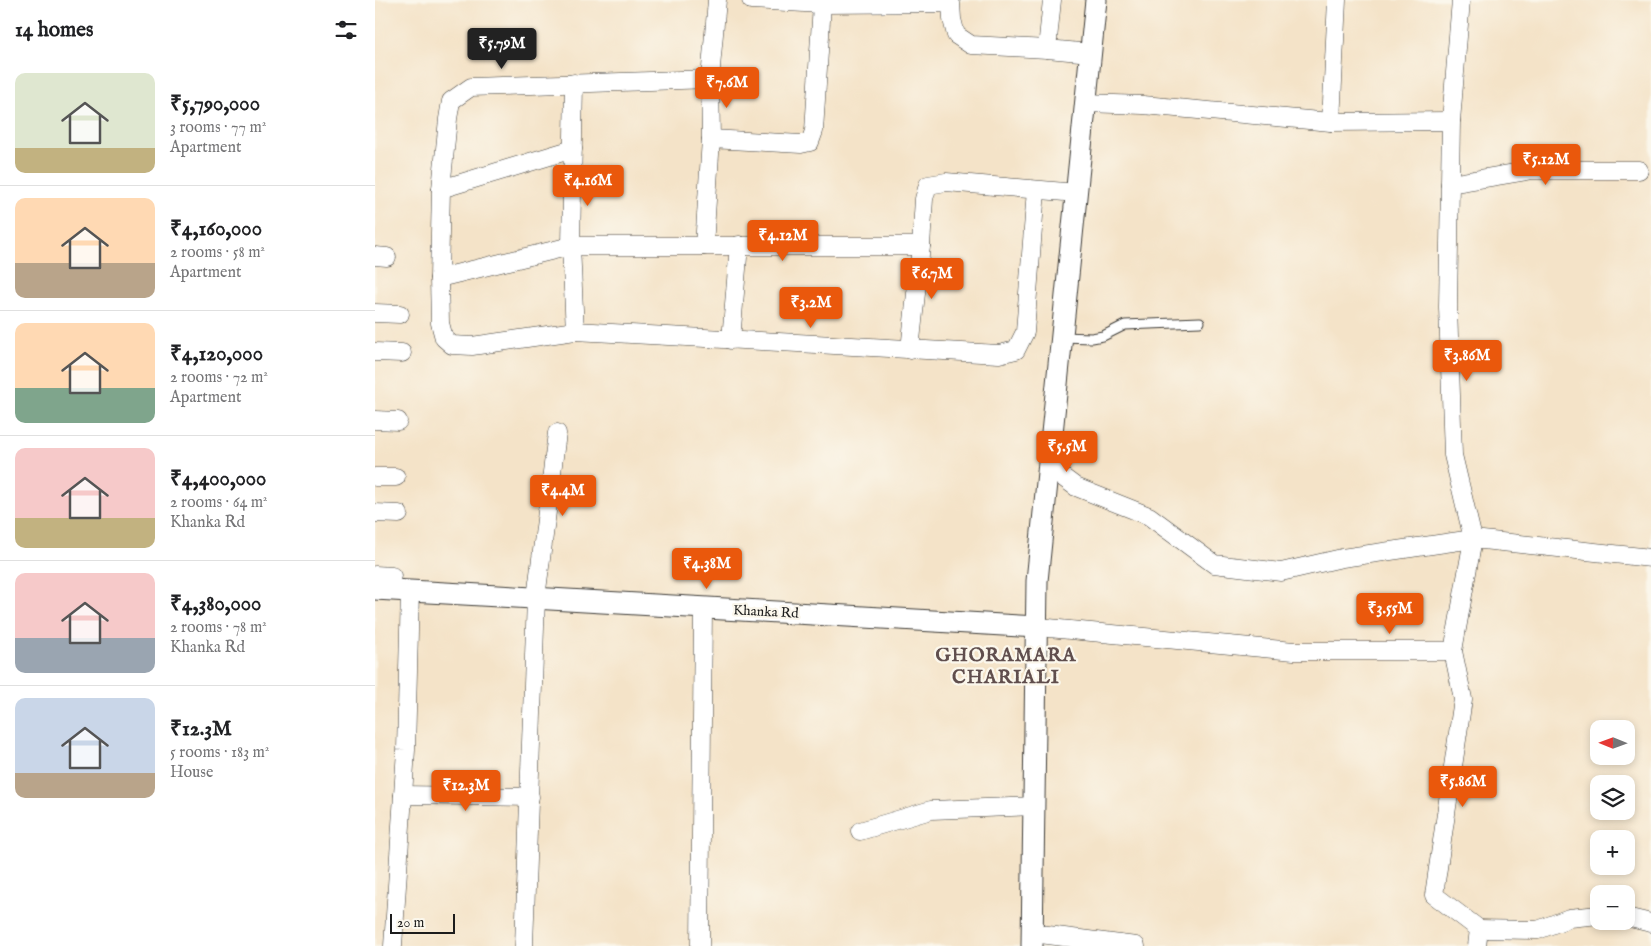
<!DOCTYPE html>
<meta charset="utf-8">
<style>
body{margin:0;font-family:"IM FELL English",serif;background:#f2f2f2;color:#202124;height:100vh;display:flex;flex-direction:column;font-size:19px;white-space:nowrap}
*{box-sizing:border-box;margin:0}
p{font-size:16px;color:#757577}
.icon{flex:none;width:28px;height:28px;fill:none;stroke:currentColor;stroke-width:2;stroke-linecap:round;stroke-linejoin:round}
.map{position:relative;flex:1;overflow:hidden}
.drawer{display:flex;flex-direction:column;background:#fff;width:375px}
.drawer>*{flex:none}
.needle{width:32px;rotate:271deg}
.buttons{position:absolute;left:1215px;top:720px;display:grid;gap:10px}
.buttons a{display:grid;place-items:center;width:45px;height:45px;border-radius:10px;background:#fff;box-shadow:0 2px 8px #0003;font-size:25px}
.scale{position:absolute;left:15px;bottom:12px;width:65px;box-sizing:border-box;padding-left:5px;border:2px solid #1c1c1c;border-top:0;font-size:14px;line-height:18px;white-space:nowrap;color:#1c1c1c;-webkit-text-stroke:4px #fbf7ec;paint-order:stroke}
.price{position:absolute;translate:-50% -42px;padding:0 11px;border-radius:5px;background:#ea580c;color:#fff;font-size:16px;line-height:32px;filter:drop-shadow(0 1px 2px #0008)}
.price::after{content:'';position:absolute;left:50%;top:30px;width:15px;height:11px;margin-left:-8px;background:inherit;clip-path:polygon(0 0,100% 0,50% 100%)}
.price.on{background:#222;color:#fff}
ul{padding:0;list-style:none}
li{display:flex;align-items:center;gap:15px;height:125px;padding:0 15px}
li+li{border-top:1px solid #e0e0e0}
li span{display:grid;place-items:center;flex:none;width:140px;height:100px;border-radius:10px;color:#555}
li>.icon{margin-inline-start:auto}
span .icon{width:60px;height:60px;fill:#fffc;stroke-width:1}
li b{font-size:21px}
h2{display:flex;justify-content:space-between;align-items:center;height:60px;padding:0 15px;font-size:21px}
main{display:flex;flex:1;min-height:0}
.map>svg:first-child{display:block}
</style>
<main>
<section class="drawer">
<h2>14 homes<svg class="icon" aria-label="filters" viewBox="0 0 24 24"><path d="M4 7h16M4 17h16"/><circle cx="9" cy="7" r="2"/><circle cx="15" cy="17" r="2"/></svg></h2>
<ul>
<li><span style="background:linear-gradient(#dfe7d0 75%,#c2b280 0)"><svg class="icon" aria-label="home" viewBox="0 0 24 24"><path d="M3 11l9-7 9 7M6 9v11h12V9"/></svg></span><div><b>₹5,790,000</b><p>3 rooms · 77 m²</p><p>Apartment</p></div></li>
<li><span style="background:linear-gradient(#ffd9b3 65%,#b9a48a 0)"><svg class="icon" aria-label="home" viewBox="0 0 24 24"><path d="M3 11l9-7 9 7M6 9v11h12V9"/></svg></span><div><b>₹4,160,000</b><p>2 rooms · 58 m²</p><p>Apartment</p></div></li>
<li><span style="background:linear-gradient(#ffd9b3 65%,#7fa58c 0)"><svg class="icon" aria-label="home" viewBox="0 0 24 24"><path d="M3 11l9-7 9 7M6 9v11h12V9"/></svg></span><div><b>₹4,120,000</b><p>2 rooms · 72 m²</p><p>Apartment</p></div></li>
<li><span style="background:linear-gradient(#f6c9c9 70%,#c2b280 0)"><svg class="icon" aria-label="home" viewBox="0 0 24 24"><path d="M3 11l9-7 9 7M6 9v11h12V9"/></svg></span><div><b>₹4,400,000</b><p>2 rooms · 64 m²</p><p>Khanka Rd</p></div></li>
<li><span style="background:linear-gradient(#f6c9c9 65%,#9aa5b1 0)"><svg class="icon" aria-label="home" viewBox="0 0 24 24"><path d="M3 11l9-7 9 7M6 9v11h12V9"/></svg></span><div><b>₹4,380,000</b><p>2 rooms · 78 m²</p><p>Khanka Rd</p></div></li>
<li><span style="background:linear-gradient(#c9d6e8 75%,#b9a48a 0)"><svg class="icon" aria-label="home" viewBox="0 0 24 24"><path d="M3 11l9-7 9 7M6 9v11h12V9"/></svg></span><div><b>₹12.3M</b><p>5 rooms · 183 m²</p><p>House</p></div></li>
</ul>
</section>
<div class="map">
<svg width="1276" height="946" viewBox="0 0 1276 946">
<rect width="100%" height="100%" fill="#fbf7ec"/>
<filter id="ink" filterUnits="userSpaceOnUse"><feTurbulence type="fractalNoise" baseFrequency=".02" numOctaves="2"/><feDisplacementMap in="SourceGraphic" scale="10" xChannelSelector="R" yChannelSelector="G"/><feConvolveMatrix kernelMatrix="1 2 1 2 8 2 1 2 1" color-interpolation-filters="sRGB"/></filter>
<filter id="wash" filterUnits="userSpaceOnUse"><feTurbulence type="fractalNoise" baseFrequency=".0096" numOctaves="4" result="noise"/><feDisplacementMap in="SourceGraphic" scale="20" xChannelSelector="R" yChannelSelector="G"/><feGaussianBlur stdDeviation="1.12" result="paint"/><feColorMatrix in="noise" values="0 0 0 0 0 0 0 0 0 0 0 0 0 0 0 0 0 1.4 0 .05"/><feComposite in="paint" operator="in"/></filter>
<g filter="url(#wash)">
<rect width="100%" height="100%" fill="#f4e3c8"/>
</g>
<g filter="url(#ink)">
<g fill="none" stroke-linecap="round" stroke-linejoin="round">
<!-- service casing -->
<g stroke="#3c3a36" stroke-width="11">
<path id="service" d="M687 337 717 338 728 336 750 325 825 322"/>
</g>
<!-- minor casing -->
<g stroke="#3c3a36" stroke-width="19">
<g id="minor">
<path d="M342 0 335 79 96 87 76 101 73 119 66 189 64 278 65 323 69 338 77 345 97 346 200 331 624 354 641 350 650 332 661 190"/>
<path d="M376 0 447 4 576 3 577 19 581 35 596 45 672 49 716 53"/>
<path d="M672 49 677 0"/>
<path d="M335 79 336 139"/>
<path d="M199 83 196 246 200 331"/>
<path d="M1076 121 1086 0"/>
<path d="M956 122 962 0"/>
<path d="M1075 184 1157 170H1264"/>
<path d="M66 189 198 149"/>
<path d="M329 246 336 139 426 144 435 142 439 131 447 4"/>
<path d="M0 256 12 257"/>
<path d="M64 278 196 246H546L549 199 553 185 571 182 702 193"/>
<path d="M0 313 25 314"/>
<path d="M356 340 364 245"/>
<path d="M535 350 546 246"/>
<path d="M0 352 27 353"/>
<path d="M0 420 23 421"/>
<path d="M674 467 701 487 774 516 839 564 906 572 967 558 1098 539 1078 455 1073 307 1076 121 956 122 768 105 711 103"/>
<path d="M0 477H21"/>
<path d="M0 513 24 514"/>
<path d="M0 575 17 576"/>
<path d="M663 627 919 651H1078L1098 539 1276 558"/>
<path d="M1078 651 1088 699 1059 895 1104 929 1102 946"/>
<path d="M28 795 155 797"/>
<path d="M485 831 556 810 660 806"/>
<path d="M1251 917 1276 923"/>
<path d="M1104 929 1163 930 1194 918 1224 915"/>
<path d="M657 933 761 946"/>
<path d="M18 946 31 750 35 591"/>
<path d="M149 946 161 598 182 433"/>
<path d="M325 946 328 608"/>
</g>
</g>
<!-- tertiary casing -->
<g stroke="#3c3a36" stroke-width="23">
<g id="tertiary">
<path d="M0 589 663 627"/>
<path d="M657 946 662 581 721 0"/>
</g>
</g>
<!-- service -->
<use href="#service" stroke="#fff" stroke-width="9"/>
<!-- minor -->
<use href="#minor" stroke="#fff" stroke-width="18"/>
<!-- tertiary -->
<use href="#tertiary" stroke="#fff" stroke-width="21"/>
</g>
</g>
<g text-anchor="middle" stroke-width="4.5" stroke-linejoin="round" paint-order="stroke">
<!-- street labels -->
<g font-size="14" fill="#1c1c1c" stroke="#fbf7ec">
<text transform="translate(391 611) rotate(3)" y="5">Khanka Rd</text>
</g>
<!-- district labels -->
<g font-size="19" font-weight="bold" letter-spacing="1" fill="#604e4d" stroke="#fbf7ec">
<text x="631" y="661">GHORAMARA<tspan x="631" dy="22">CHARIALI</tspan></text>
</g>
</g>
</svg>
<div class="buttons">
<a><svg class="needle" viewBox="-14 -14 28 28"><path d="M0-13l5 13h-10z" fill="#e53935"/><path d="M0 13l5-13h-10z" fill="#757577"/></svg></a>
<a><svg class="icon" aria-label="layers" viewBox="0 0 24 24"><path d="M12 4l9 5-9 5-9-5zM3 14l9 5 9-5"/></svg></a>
<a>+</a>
<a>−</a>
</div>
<div class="scale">20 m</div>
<b class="price on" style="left:127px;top:70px">₹5.79M</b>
<b class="price" style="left:352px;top:109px">₹7.6M</b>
<b class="price" style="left:1171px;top:186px">₹5.12M</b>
<b class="price" style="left:213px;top:207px">₹4.16M</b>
<b class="price" style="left:408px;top:262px">₹4.12M</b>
<b class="price" style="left:557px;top:300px">₹6.7M</b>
<b class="price" style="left:436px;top:329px">₹3.2M</b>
<b class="price" style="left:1092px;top:382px">₹3.86M</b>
<b class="price" style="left:692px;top:473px">₹5.5M</b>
<b class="price" style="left:188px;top:517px">₹4.4M</b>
<b class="price" style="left:332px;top:590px">₹4.38M</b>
<b class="price" style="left:1015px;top:635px">₹3.55M</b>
<b class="price" style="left:1088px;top:808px">₹5.86M</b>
<b class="price" style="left:91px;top:812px">₹12.3M</b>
</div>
</main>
